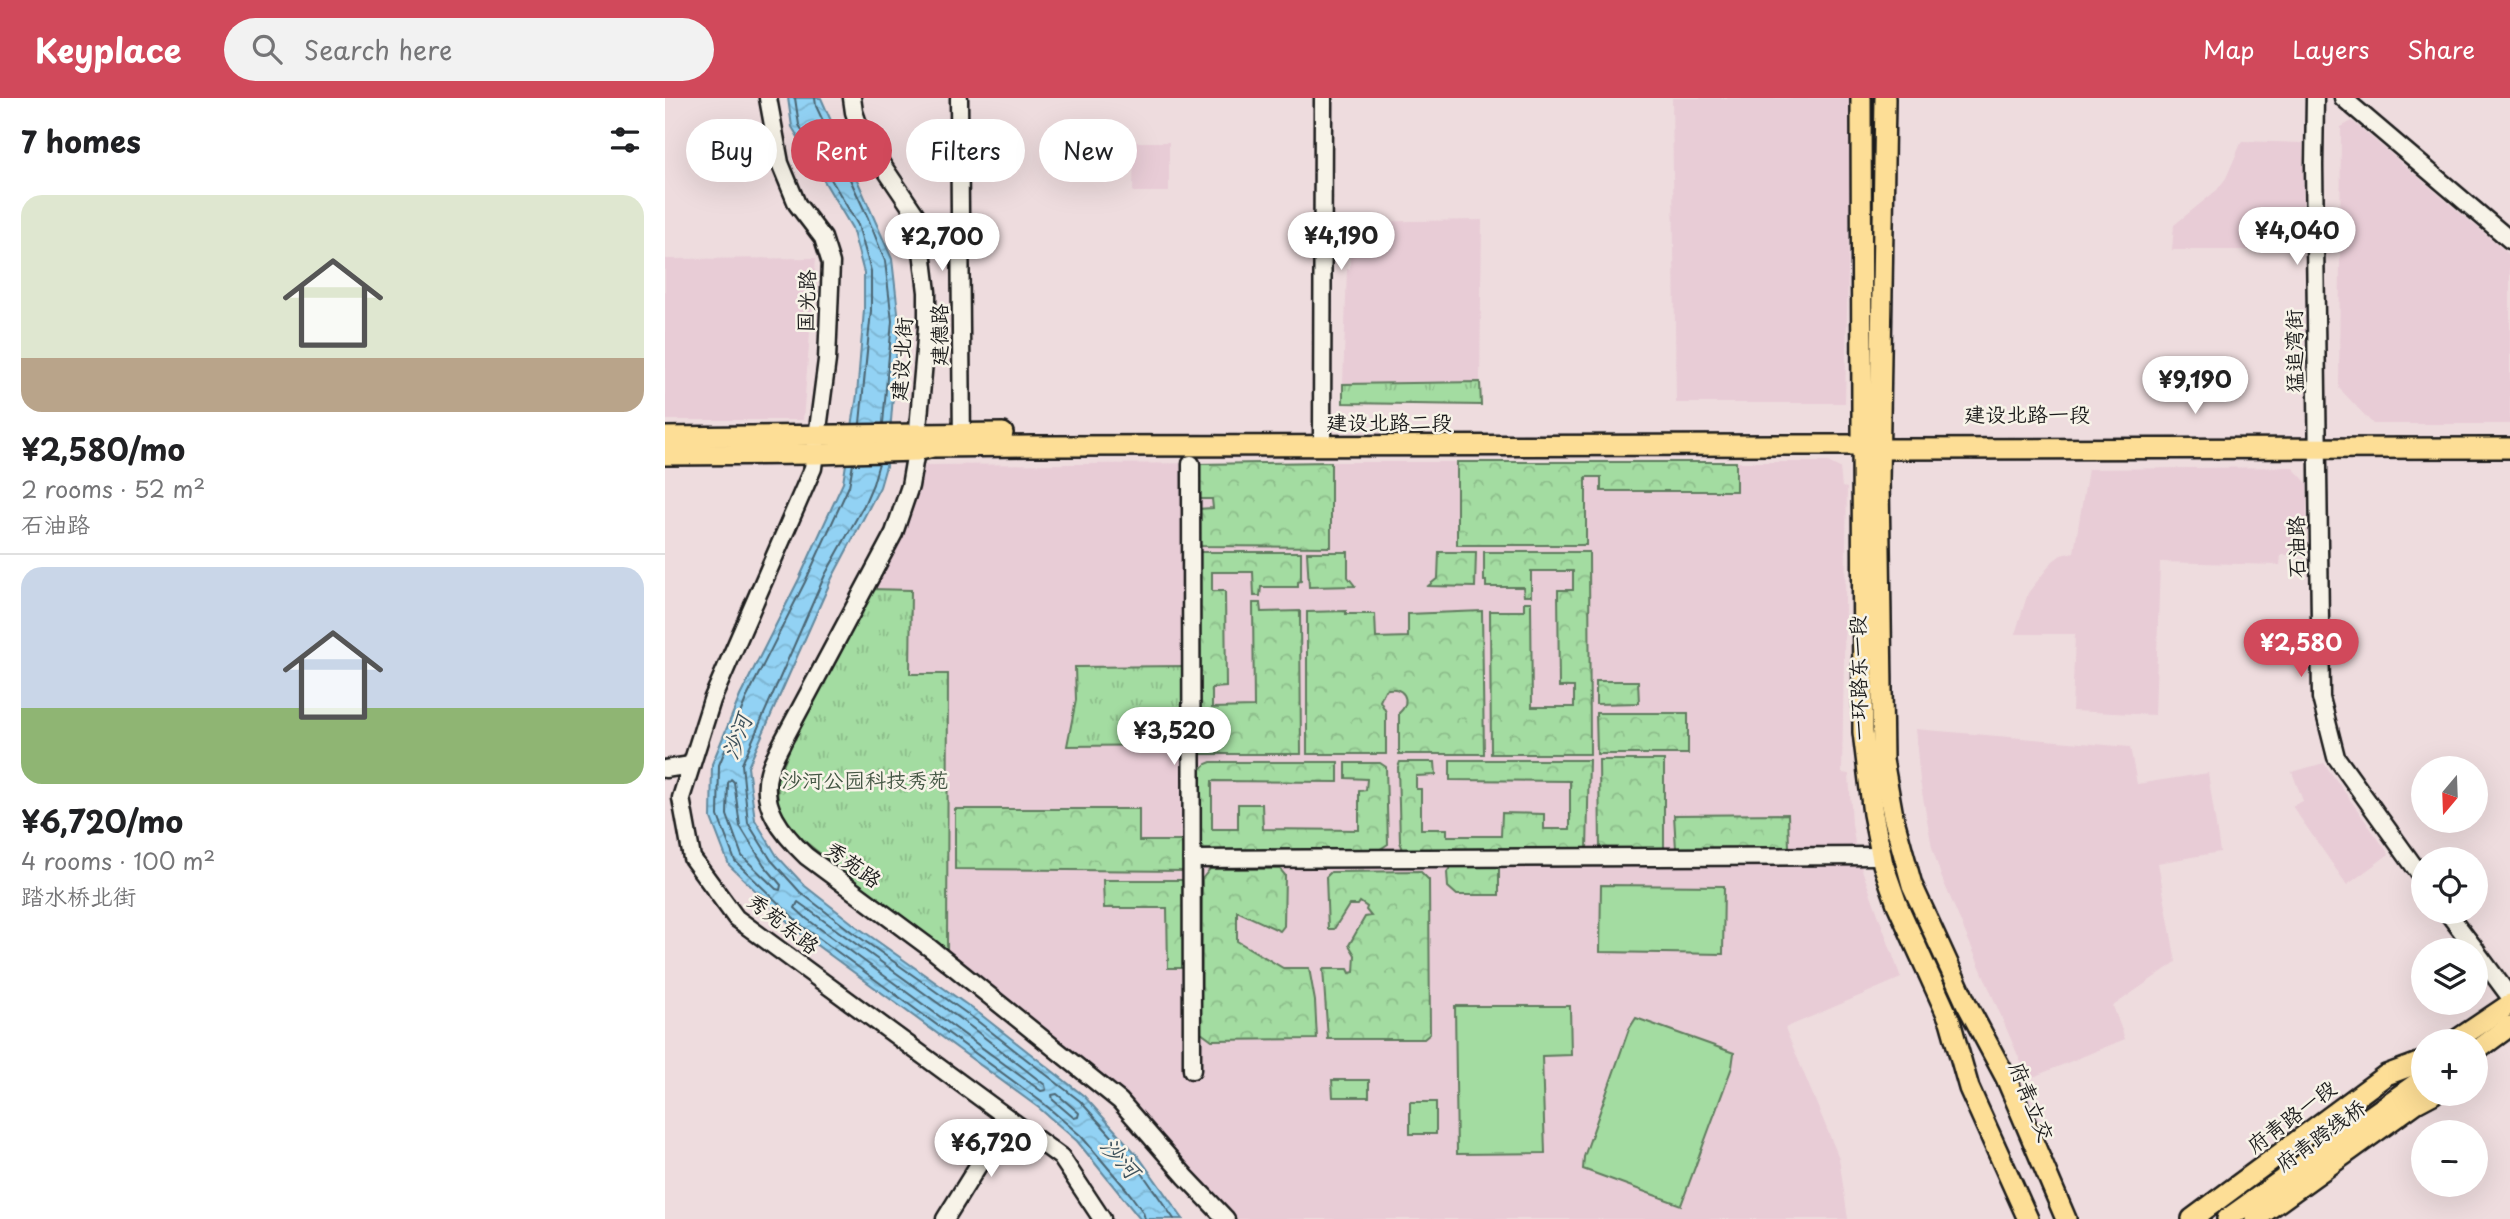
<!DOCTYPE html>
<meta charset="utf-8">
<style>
body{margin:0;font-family:"Playpen Sans","LXGW WenKai TC",sans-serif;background:#f2f2f2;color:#202124;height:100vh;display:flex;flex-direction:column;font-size:26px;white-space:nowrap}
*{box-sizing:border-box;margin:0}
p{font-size:23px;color:#757577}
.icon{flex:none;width:38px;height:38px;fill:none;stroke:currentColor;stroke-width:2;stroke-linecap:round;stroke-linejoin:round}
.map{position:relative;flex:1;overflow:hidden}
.side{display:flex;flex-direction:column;background:#fff;width:665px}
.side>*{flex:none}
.guide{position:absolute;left:21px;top:21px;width:665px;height:63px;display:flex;gap:14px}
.needle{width:46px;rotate:199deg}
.tools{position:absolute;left:1746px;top:658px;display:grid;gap:14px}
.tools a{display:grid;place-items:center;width:77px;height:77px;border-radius:50%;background:#fff;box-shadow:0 7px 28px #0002;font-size:35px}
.price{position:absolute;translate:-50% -60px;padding:0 16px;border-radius:24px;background:#fff;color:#222;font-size:23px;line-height:46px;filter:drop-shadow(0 2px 4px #0008)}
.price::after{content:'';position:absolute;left:50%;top:42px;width:21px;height:16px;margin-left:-10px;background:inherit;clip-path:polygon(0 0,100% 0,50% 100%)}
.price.selected{background:#d1495b;color:#fff}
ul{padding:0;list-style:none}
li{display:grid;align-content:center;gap:14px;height:371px;padding:0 21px}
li+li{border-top:2px solid #e0e0e0}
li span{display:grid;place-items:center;height:217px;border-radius:21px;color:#555}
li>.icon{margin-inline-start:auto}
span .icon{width:126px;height:126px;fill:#fffc;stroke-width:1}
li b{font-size:30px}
h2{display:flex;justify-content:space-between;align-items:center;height:84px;padding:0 21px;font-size:30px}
.pill{padding:0 24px;border-radius:32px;background:#fff;box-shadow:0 7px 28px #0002;font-size:24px;line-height:63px}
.pill.selected{background:#d1495b;color:#fff}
header{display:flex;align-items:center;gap:42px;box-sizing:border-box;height:98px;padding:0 35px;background:#d1495b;color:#fff}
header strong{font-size:33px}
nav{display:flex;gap:38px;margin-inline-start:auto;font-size:24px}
.search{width:490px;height:63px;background:#f2f2f2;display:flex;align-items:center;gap:18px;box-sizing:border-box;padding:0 24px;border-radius:38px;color:#757577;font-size:26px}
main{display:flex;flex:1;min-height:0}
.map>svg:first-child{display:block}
</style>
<header>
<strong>Keyplace</strong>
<div class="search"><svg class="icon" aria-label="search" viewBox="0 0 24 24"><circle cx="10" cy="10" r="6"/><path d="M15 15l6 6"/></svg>Search here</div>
<nav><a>Map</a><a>Layers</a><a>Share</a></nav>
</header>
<main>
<section class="side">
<h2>7 homes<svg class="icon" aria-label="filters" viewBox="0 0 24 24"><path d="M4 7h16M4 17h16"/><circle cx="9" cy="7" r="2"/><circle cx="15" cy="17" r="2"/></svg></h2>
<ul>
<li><span style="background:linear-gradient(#dfe7d0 75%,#b9a48a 0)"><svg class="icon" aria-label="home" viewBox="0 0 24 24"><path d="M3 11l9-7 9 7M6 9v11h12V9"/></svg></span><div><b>¥2,580/mo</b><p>2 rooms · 52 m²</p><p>石油路</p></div></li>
<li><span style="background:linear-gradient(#c9d6e8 65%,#8fb573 0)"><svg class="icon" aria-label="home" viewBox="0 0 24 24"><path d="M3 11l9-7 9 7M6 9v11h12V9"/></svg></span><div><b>¥6,720/mo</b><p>4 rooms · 100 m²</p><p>踏水桥北街</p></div></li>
</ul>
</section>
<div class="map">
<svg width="1845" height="1121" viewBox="0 0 1845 1121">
<defs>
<pattern id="forest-crowns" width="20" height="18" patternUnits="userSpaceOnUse" patternTransform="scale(1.75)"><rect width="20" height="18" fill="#a3dca1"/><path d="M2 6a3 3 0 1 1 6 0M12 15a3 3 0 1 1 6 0" fill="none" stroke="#8cbc8a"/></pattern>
<pattern id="park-tufts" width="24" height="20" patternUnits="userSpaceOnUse" patternTransform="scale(1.75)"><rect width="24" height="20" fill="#a3dca1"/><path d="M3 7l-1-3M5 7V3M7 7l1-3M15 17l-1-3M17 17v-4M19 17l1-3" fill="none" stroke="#8cbc8a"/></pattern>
<pattern id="water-waves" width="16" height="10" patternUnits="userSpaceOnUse" patternTransform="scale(1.75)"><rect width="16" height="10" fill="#92d2f4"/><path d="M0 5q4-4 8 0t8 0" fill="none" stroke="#7db4d1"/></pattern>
</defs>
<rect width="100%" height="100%" fill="#eedcde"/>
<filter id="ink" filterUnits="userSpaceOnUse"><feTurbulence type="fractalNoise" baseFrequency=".0143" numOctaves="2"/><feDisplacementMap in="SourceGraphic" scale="14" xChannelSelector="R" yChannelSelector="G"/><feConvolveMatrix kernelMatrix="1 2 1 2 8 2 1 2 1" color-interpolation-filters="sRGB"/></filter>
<g filter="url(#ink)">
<!-- built -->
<g fill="#e8ccd6">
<path d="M1007 0H1187L1180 305H1011Z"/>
<path d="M1687 23 1845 157V326H1708L1674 290 1676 29Z"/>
<path d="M1577 43 1638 45V152H1507L1509 127 1552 92 1561 80Z"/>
<path d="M469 44H504V94H468Z"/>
<path d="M817 122 815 284 678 286 682 171H685V131L680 130 681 124Z"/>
<path d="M151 160 138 322H0V161Z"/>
<path d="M666 364H1163L1175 370 1177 389 1182 390 1177 675 1184 676 1187 726 1192 758 1236 880 1120 930 1174 1060 1183 1121H566L516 1066 282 858 283 576 245 577 206 491 233 436 260 367Z"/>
<path d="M1627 369 1642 385V456L1616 457 1615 467 1495 464 1490 617 1407 613 1410 536H1350L1363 495 1388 463 1396 457 1409 454 1423 371Z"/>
<path d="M1250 631 1465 649 1472 686 1543 675 1555 754 1493 765 1511 864 1448 908 1460 941 1363 981 1276 778 1267 749 1255 683Z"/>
<path d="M1659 665 1724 756 1682 787 1627 708 1638 703 1627 674Z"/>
</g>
<!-- grass -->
<g fill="#a3dca1" stroke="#607c5e" stroke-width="2">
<path d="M936 787 1059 788 1058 856 935 854Z"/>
<path d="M790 908H905L906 957 877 958 880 1055 792 1056Z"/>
<path d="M971 920 1069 955 1067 969 1016 1107 918 1071 919 1059 964 931Z"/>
<path d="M667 982H704V999H668Z"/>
<rect x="745" y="1004" width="26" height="32"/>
</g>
<!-- forest -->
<g fill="url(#forest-crowns)" stroke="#607c5e" stroke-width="2">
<path d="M666 364V449L532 448V411L548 410 547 401H532V366Z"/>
<path d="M1071 364V393H936V379H921V447H792V364Z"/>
<path d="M531 454H636V483L633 484V489H596L595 498H589L588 474H547V493H560L561 589 547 590V610L589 609 588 505H595L596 514 635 513 636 656H531Z"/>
<path d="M642 454H683V479L690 488 644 489Z"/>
<path d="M774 454H811L810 489 763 488 773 480Z"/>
<path d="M819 454H924L925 656H826L825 513H859V504H866L867 609H909V589H894L893 492H908V473H866V498H859L858 489H821V483H819Z"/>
<path d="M681 513V516H710L711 540 743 539V516L817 513 819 656H734V615C748 603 738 586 720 592L715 603 721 614V656H642V514Z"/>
<path d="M931 583H973L974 605 931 606Z"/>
<path d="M931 615H1023V656H932Z"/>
<path d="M785 662H924L922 753 739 754 735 744 733 669 735 664H770L771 677 751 678V691H756V731H782V738H836L837 715 879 716V731H905V683L785 682Z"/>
<path d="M934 662H999V751H935Z"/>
<path d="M546 664H673V684L547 683V731H573V706H597L598 731 694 732V693L701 692 702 681 681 680V665H715L721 669 723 746 709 755 539 753 535 745 532 675 541 666Z"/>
<path d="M290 711H474V743H520V773L290 771Z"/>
<path d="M1123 716 1124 750 1011 751 1009 717Z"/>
<path d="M834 765V797H792L783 789 782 774 788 766Z"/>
<path d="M545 771H615L620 777 619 828 615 833 572 813V843L618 870H644L650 903 652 941 547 942 536 934 537 781Z"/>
<path d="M755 773 764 782 765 936 759 941H663L658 871H683L685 875 689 874 690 857 684 847 700 819 706 818 701 812 702 809 695 804 693 807H684L669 831H663L661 779 666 774Z"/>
<path d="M438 782H520L521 870H503L502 810H439Z"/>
</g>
<!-- park -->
<g fill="url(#park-tufts)" stroke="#607c5e" stroke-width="2">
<path d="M815 284 816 307 678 305V286Z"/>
<path d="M206 491 246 492 245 576H283L282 858 127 733 113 709 112 681 138 620Z"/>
<path d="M518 568 519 647 402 648 411 602 410 569Z"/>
</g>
<!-- water -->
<path fill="url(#water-waves)" stroke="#63899e" stroke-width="2" d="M123 0H156L227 161 234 223 226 323 221 368 215 389 167 480 83 669 90 722 112 758 140 788 191 828 315 916 419 998 473 1058 518 1121H475L412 1043 374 1010 131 832 64 767 46 720 47 666 75 598 134 481 178 385 192 297 199 212V175L187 130 127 29Z"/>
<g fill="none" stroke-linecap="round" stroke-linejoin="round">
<!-- shore -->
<g stroke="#4b6572" stroke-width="2">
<path d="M130 0 134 27 193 127 206 173V213L195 325"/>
<path d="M150 0 151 8 203 120 220 163 227 223 218 325"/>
<path d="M214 365 208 386 199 407 160 477 77 666 83 725 106 762 135 794 187 834 311 922 415 1003 468 1062 509 1121"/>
<path d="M188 366 184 388 140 484 81 601 54 667 53 718 70 763 136 827 378 1005 416 1038 462 1092 478 1114 480 1121"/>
<path d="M66 681 69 684 75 728 99 767 116 787 115 792 111 791 77 758 62 717 63 685Z"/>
<path d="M133 804 306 929 380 987 381 992 376 993 142 821 130 810Z"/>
<path d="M392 996 414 1015 413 1019 409 1020 388 1002 387 997Z"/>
</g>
<!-- minor casing -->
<g stroke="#1c1c1c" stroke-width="21">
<g id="minor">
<path d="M103 0 115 65 132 106 158 140 166 165 162 262 148 370 47 602 16 700 27 760 71 820 396 1059 437 1121"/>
<path d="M187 0 189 14 197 37 253 120 262 194V230L251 353 245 388 229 435 118 643C113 653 107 663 104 674 94 708 118 736 141 758L265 850 455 1003 521 1079 561 1121"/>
<path d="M294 0 297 348"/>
<path d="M1650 0 1649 67 1656 600 1671 659 1759 782"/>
<path d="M1678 0 1845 142"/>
<path d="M657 348 658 0"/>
<path d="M526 366 527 972"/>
<path d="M0 671 26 667"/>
<path d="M527 761 1217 758"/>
<path d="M1782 814 1811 852"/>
<path d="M1811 853 1845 899"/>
<path d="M280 1121 342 1021"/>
</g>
</g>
<!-- major casing -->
<g stroke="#1c1c1c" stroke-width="24">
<g id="major">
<path d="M1196 0 1198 634 1208 716 1218 766 1232 806 1285 923 1304 990 1363 1121"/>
<path d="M1220 0 1214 383 1218 662 1228 718 1247 787 1301 905 1341 980 1401 1121"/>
<path d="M0 339 338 335"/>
<path d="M0 357 151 356 251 353 268 349 368 348 1170 347H1197L1215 351 1845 350"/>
<path d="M1790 943 1845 906"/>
<path d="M1811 953 1845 928"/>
<path d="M1527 1121 1721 977 1759 963"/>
<path d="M1562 1121 1759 980"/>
<path d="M1590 1121 1751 1005 1768 996"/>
</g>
</g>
<!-- minor -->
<use href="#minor" stroke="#f7f3e8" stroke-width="16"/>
<!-- major -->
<use href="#major" stroke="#fdde96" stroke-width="19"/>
</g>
</g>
<g text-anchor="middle" stroke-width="5" stroke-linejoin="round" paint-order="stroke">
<!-- street labels -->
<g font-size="21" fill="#1c1c1c" stroke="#f7f3e8">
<text transform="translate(142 203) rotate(-88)" y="7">国光路</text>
<text transform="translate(275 237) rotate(-90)" y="7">建德路</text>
<text transform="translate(1630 253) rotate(-91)" y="7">猛追湾街</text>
<text transform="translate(237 261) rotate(-86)" y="7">建设北街</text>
<text x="1362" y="324">建设北路一段</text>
<text x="724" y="332">建设北路二段</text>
<text transform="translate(1632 449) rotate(-91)" y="7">石油路</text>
<text transform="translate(1194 580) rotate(-91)" y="7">一环路东一段</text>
<text transform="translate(188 767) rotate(36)" y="7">秀苑路</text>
<text transform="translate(118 826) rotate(38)" y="7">秀苑东路</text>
<text transform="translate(1366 1004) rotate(68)" y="7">府青立交</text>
<text transform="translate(1627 1019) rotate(-37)" y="7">府青路一段</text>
<text transform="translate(1656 1038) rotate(-36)" y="7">府青跨线桥</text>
</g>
<!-- park labels -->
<g font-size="21" fill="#445644" stroke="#f7f3e8">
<text x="200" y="690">沙河公园科技秀苑</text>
</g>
<!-- water labels -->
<g font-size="23" font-style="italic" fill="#3f535d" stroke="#f7f3e8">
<text transform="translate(72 639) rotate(-70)" y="8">沙河</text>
<text transform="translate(455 1060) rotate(48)" y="8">沙河</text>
</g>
</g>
</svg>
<div class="tools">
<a><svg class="needle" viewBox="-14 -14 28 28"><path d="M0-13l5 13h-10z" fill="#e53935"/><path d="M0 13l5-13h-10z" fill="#757577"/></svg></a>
<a><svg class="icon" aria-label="locate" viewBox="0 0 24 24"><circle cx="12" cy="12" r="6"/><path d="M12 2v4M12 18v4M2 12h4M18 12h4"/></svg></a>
<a><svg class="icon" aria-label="layers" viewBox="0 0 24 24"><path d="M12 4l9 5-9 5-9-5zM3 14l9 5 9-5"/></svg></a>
<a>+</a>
<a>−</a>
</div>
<b class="price" style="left:1632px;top:169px">¥4,040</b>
<b class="price" style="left:676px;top:174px">¥4,190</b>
<b class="price" style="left:277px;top:175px">¥2,700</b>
<b class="price" style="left:1530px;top:318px">¥9,190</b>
<b class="price selected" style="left:1636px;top:581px">¥2,580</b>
<b class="price" style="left:509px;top:669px">¥3,520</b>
<b class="price" style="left:326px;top:1081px">¥6,720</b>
<div class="guide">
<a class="pill">Buy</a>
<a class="pill selected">Rent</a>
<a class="pill">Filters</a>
<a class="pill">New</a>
</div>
</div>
</main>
